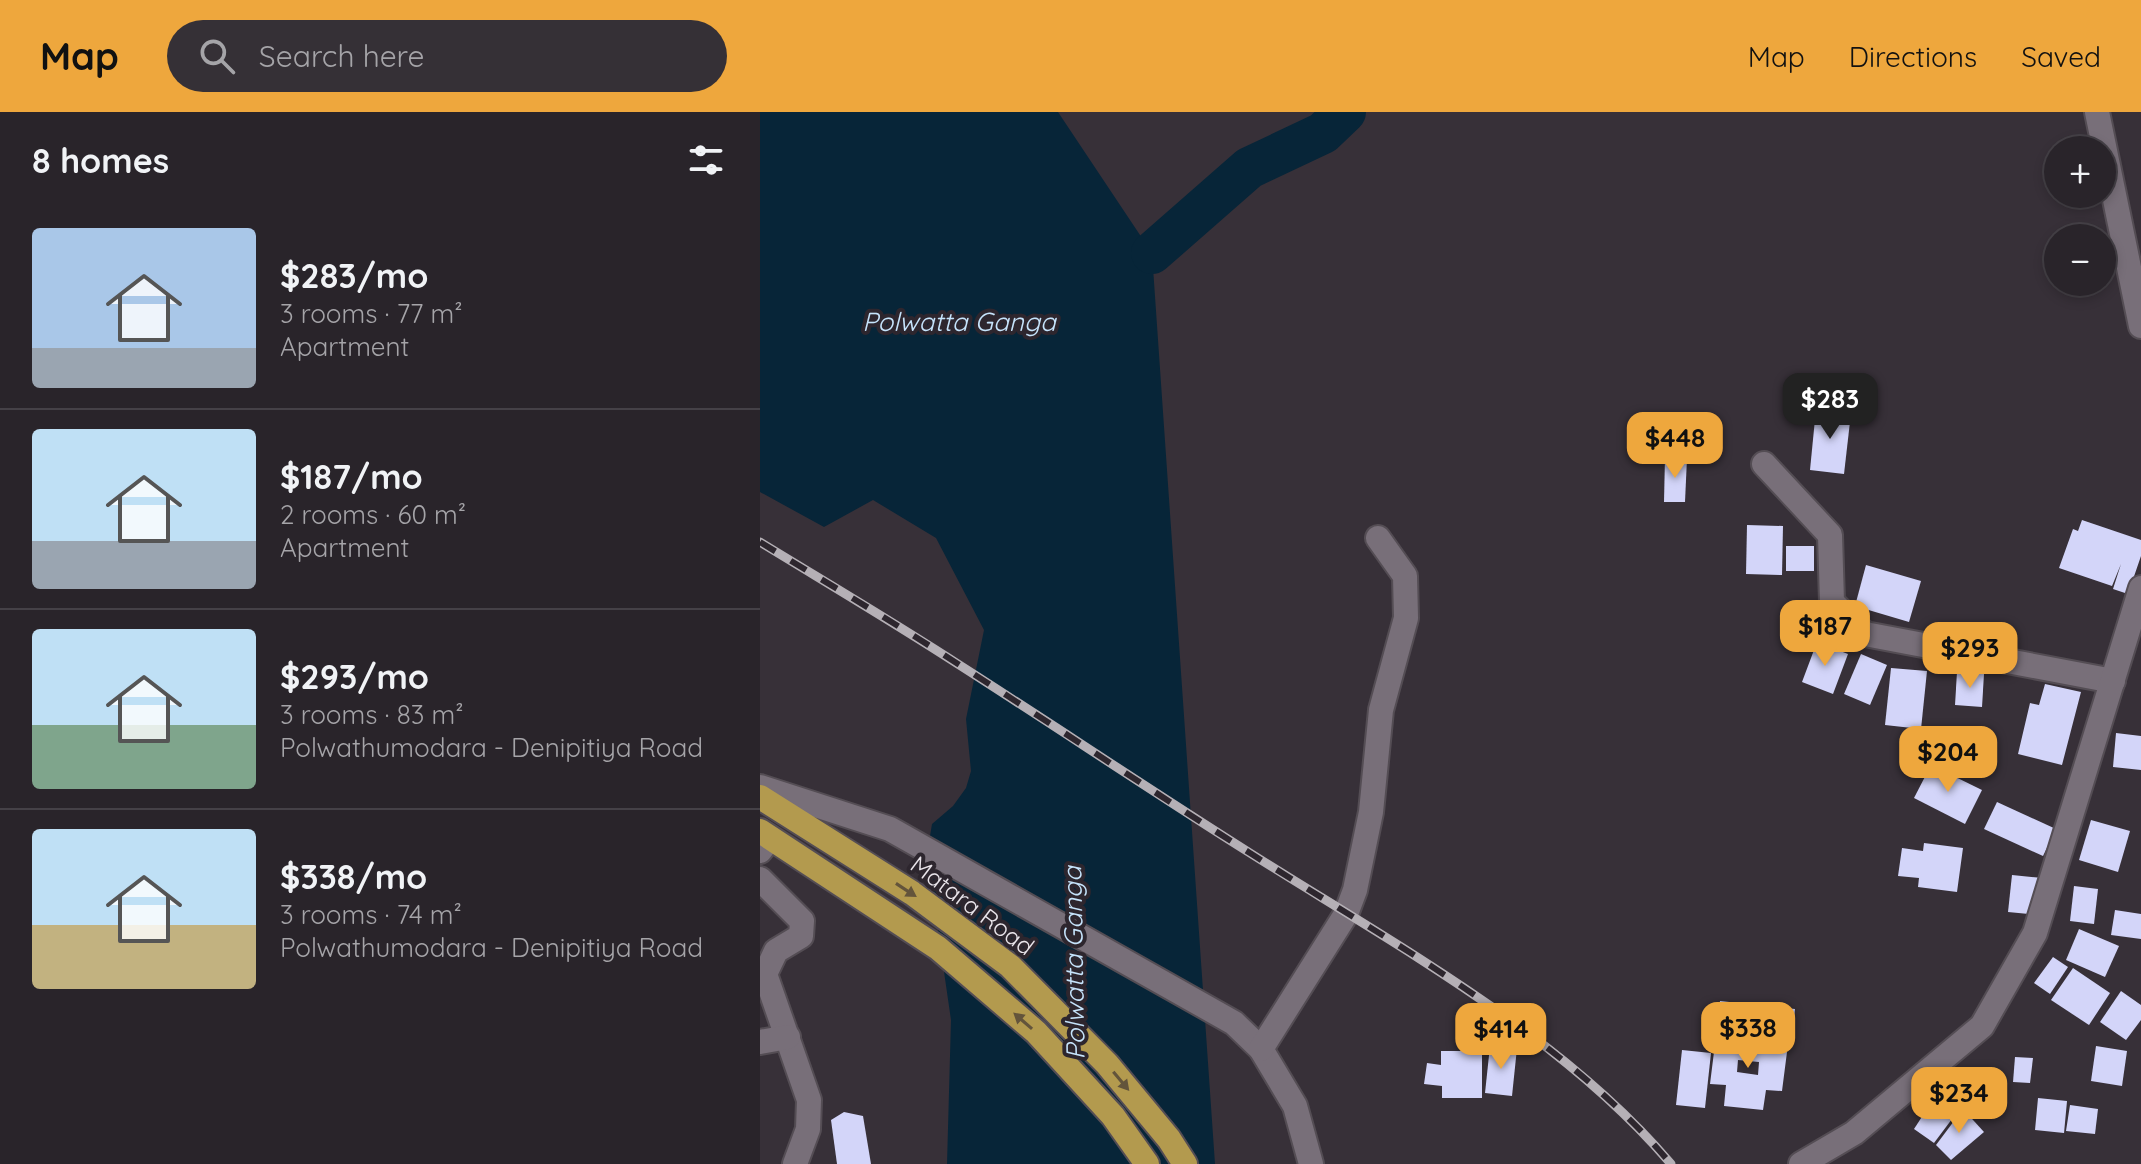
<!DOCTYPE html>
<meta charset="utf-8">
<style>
body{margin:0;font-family:Quicksand,sans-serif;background:#353036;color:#f1f3f6;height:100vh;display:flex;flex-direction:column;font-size:30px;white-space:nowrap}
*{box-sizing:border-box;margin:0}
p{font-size:26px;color:#a5a4a8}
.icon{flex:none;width:44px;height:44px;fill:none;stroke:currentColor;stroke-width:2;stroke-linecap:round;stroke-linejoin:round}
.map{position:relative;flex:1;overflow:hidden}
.sheet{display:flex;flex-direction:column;background:#29242a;width:760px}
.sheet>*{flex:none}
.tools{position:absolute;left:1284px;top:24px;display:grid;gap:16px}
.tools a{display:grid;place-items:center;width:72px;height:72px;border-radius:50%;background:#29242a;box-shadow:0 4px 12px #0003,0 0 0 2px #454147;font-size:40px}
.price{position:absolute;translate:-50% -68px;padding:0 18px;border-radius:16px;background:#eea73d;color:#111;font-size:26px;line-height:52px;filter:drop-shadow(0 2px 4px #0008)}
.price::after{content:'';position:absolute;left:50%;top:48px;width:24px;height:18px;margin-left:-12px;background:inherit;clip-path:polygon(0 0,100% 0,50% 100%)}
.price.current{background:#222;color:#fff}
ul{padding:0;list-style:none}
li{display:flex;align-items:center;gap:24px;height:200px;padding:0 32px}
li+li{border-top:2px solid #454147}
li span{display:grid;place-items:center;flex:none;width:224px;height:160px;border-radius:8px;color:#555}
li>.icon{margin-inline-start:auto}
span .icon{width:96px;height:96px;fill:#fffc;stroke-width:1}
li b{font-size:34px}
h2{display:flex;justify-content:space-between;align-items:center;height:96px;padding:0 32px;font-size:34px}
header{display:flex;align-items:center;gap:48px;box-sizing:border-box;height:112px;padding:0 40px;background:#eea73d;color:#111}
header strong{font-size:38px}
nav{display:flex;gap:44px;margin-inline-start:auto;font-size:28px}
.search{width:560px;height:72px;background:#353036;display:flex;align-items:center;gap:20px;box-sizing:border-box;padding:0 28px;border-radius:44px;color:#a5a4a8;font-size:30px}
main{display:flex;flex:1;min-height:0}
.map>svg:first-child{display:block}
</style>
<header>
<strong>Map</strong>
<div class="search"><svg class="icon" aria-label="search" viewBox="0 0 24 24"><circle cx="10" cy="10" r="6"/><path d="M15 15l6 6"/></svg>Search here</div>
<nav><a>Map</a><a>Directions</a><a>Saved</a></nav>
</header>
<main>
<section class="sheet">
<h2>8 homes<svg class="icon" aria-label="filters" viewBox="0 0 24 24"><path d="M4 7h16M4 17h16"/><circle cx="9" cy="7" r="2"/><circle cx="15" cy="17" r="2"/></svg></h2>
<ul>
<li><span style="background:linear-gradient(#a9c7e8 75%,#9aa5b1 0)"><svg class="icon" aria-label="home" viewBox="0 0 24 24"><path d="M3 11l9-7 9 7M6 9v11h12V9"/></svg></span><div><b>$283/mo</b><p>3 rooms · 77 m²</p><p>Apartment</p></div></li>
<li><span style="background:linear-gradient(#bfe0f5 70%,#9aa5b1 0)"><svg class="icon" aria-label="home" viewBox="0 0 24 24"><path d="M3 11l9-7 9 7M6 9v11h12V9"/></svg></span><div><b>$187/mo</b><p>2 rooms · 60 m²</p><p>Apartment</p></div></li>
<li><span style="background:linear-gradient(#bfe0f5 60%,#7fa58c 0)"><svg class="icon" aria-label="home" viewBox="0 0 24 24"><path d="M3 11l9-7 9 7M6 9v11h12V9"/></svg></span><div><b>$293/mo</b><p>3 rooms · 83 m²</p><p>Polwathumodara - Denipitiya Road</p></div></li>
<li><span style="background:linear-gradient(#bfe0f5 60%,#c2b280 0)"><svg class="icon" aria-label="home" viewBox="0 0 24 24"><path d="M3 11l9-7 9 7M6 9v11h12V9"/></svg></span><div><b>$338/mo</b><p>3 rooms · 74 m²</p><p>Polwathumodara - Denipitiya Road</p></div></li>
</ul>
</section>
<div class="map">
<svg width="1381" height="1052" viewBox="0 0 1381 1052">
<rect width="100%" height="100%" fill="#373038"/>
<!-- water -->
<path fill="#072538" d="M0 0H298L392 141 455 1052H187L191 908 167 742 172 712 193 694 206 676 211 659 206 607 224 518 176 426 113 388 64 415 0 380Z"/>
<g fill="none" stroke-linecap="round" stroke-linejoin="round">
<!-- river -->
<path stroke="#072538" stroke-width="42" d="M392 141 489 56 563 21 585 0"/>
</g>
<!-- building -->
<g fill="#d3d5f9" fill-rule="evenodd">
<path d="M1056 297 1091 301 1084 362 1050 358Z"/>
<path d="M905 345 927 346 925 390H904Z"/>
<path d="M1322 408 1381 428V444L1368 482 1353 477 1361 452 1352 474 1299 456 1313 417 1318 419Z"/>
<path d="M987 413 1023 414 1022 463 986 462Z"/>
<rect x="1026" y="434" width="28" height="25"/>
<path d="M1106 453 1161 469 1149 510 1095 494Z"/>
<path d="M1057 530 1088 542 1073 582 1042 570Z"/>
<path d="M1101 542 1127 553 1110 593 1084 582Z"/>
<path d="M1131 556 1167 559 1161 617 1125 613Z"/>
<path d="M1197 560 1224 562 1222 595 1195 593Z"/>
<path d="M1285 572 1321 580 1302 653 1258 642 1270 591 1279 593Z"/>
<path d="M1356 621 1381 624V658L1353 655Z"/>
<path d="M1171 653 1222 678 1205 712 1154 686Z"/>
<path d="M1237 690 1296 717 1283 744 1224 717Z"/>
<path d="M1331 708 1370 719 1358 760 1319 748Z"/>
<path d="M1164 731 1203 736 1197 780 1158 775 1159 766 1138 764 1142 736 1163 739Z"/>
<path d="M1252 763 1283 766 1279 803 1248 800Z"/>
<path d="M1314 774 1338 777 1334 812 1310 809Z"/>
<path d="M1355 798 1381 802V827L1351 823Z"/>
<path d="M1319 817 1359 834 1345 865 1306 848Z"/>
<path d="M1293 845 1308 855 1290 882 1274 871Z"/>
<path d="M1313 856 1350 881 1329 913 1291 888Z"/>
<path d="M1361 879 1381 893V908L1366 928 1340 910Z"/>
<path d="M960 889 1035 897 1032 924 957 916Z"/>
<path d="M973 919 1012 923 1011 938 1027 940 1022 979 1006 978 1003 998 964 994 966 973 950 972 955 932 971 934ZM978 948 999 950 998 963 977 960Z"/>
<path d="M730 934 757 936 752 984 725 981Z"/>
<path d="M1336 934 1367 939 1362 974 1331 969Z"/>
<path d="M922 938 951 941 945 996 916 993Z"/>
<path d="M681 939H722V986H682V974L664 972 667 951 681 953Z"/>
<path d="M1255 945 1273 946 1270 971 1253 970Z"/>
<path d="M1178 980 1201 995 1174 1031 1154 1017Z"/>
<path d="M1278 986 1307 989 1304 1021 1275 1018Z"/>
<path d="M1310 993 1338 997 1335 1022 1306 1019Z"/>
<path d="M1203 997 1224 1020 1191 1048 1176 1033Z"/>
<path d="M84 1000 103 1004 111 1052H77L71 1008Z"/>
</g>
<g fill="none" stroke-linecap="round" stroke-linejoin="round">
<!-- minor casing -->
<g stroke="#544d54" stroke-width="28">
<g id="minor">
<path d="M1337 0 1381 214"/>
<path d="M1004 352 1070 423 1072 490 1105 522 1353 569"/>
<path d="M0 675 130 717 474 911 501 937 535 994 551 1052"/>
<path d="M0 739 10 726"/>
<path d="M0 767 42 809 41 824 16 839 5 862 49 988 48 1017 35 1052"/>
<path d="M0 930 28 925"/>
<path d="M501 937 586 802 595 778 611 700 621 598 646 506 645 464 618 426"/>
<path d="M1041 1052 1094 1021 1222 914 1275 821 1381 476"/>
</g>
</g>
<!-- highway casing -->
<g stroke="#544d54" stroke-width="28">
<g id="highway">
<path d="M0 685 152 781 250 854 347 952 409 1027 425 1052"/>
<path d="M0 719 178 836 276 920 353 1004 387 1052"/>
</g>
</g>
<!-- minor -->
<use href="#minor" stroke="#786f79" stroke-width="24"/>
<!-- highway -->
<use href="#highway" stroke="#b39a4e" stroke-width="24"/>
<!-- rail casing -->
<g stroke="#b5b0b6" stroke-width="9">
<path id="rail" d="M0 430C67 471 135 511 201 554 298 616 393 680 490 741 632 831 802 923 911 1052"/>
</g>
<!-- rail -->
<use href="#rail" stroke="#2d262e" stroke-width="6" stroke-dasharray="18" stroke-linecap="butt"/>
</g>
<!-- one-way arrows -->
<defs><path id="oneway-solid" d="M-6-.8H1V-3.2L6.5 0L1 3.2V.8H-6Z" transform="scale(2)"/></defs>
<g fill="#63543b">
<use href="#oneway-solid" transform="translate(146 778) rotate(33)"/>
<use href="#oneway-solid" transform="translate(263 909) rotate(-139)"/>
<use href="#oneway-solid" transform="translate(361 969) rotate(50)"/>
</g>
<g text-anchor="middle" stroke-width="8" stroke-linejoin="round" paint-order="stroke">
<!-- street labels -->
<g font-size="24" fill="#eae5eb" stroke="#2d262e">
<text transform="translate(212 794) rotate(37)" y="8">Matara Road</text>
</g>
<!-- water labels -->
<g font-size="26" font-style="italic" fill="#c6e4fc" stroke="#2d262e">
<text x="199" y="219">Polwatta Ganga</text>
<text transform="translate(314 851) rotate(-91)" y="9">Polwatta Ganga</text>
</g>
</g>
</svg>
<div class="tools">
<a>+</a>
<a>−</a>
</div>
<b class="price current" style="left:1070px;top:329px">$283</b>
<b class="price" style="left:915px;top:368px">$448</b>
<b class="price" style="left:1065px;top:556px">$187</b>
<b class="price" style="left:1210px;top:578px">$293</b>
<b class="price" style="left:1188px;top:682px">$204</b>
<b class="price" style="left:988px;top:958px">$338</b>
<b class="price" style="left:741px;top:959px">$414</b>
<b class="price" style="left:1199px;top:1023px">$234</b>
</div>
</main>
